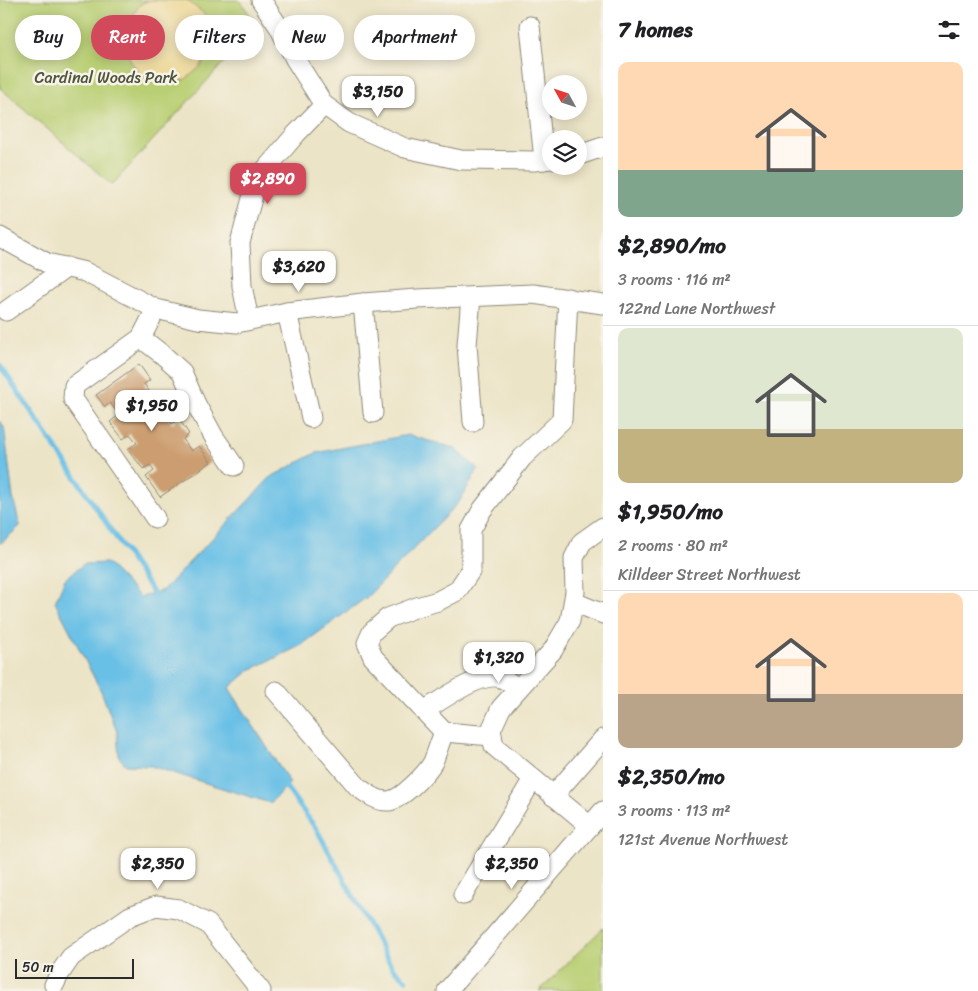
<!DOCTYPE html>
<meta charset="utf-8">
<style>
body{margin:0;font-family:Sriracha,sans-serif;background:#f2f2f2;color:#202124;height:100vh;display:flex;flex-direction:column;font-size:19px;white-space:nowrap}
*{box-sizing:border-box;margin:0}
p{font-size:16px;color:#757577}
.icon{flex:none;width:28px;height:28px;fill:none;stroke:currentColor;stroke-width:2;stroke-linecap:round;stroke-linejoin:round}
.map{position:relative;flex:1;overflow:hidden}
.panel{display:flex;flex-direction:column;background:#fff;width:375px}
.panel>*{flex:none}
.top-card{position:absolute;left:15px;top:15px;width:475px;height:45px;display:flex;gap:10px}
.needle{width:32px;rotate:310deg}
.fabs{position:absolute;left:542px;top:75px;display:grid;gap:10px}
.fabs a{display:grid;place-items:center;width:45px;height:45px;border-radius:50%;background:#fff;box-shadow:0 2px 12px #0003;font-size:25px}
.scale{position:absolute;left:15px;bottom:12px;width:119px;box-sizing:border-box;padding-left:5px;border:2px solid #2b2b2b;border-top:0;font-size:14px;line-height:18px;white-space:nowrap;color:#2b2b2b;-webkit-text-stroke:4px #f7f3e8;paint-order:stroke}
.price{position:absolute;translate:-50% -42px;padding:0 11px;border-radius:10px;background:#fff;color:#222;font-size:16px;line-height:32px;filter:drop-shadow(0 1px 2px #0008)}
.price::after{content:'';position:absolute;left:50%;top:30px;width:15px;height:11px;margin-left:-8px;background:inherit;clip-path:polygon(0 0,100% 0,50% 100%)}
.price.current{background:#d1495b;color:#fff}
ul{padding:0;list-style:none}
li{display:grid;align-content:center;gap:10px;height:265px;padding:0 15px}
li+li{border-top:1px solid #e0e0e0}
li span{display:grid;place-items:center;height:155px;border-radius:10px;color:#555}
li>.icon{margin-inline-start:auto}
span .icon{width:90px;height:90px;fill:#fffc;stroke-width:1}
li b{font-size:21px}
h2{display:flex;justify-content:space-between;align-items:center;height:60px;padding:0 15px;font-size:21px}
.chip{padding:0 18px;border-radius:22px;background:#fff;box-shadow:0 2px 12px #0003;font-size:18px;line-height:45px}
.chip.current{background:#d1495b;color:#fff}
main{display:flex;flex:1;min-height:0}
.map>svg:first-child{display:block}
</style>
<main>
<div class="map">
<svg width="603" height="991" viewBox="0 0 603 991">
<rect width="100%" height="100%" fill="#f7f3e8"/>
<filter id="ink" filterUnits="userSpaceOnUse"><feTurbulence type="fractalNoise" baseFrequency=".02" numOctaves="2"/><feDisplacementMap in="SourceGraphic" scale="10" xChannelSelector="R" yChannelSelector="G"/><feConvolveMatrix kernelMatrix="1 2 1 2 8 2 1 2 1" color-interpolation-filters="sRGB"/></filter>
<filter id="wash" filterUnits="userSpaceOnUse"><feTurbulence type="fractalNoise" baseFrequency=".0096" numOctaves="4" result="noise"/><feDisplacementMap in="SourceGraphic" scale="20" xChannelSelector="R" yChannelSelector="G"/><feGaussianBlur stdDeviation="1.12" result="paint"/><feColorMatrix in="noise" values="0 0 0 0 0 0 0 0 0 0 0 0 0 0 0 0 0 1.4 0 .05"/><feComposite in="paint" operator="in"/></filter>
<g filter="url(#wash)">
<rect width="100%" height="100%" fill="#ece4c6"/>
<!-- green -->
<g fill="#b9cf73" stroke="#727d4f">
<path d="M0 0H239L258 25 112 185 0 88Z"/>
<path d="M603 928V991H539Z"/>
</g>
<!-- sand -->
<path fill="#eeda9e" stroke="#8c8264" d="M149 0H187L203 13 216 29 215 44 200 67 186 79 172 83 159 82 141 75 130 60 126 41 129 23 139 5Z"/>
<!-- water -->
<g fill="#69c0e6" stroke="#4a7688">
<path d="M0 421 4 427 13 498 20 526 0 544Z"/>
<path d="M408 435 454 448 478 469 459 502 367 597 300 646 250 670 229 688 290 783 270 803 151 766 126 765 119 757 117 732 101 691 55 602 65 579 84 564 107 563 140 597 163 590 271 477 316 453Z"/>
</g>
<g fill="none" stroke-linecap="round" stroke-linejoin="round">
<!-- stream -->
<g stroke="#69c0e6" stroke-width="5">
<path d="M0 365 156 597"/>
<path d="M283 783 317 830 392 967 406 980"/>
</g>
</g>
<g id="blocks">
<!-- building -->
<path fill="#cc9d6f" d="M139 364 150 380 144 384 152 395 160 393 169 406 163 410 172 424 179 419 189 434 183 439 191 451 199 446 211 462 160 497 146 477 154 471 150 465 143 469 128 449 137 443 130 434 123 439 110 422 119 415 110 403 105 407 96 395Z"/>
</g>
</g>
<g filter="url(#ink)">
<use href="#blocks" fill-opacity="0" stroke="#8c8878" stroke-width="1"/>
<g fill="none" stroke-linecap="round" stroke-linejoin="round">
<!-- minor casing -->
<g stroke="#8c8878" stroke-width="21">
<g id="minor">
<path d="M261 0 279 27 295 59 324 105 349 123 405 148 461 160 534 161 551 159"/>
<path d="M530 26 544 160"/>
<path d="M579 155 603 147"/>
<path d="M0 237 47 263 85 272 156 309 198 319 237 323 287 312 363 303 417 299 533 294 603 304"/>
<path d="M471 297 467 345 473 422"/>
<path d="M363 303 373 413"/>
<path d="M6 311 67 267"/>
<path d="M287 312 311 418"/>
<path d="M249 320 242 286 240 243 254 191 265 170 296 134 324 105"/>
<path d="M141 338 163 355 182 372 196 404 214 437 234 466"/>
<path d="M155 518 73 399 74 386 141 338 156 309"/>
<path d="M574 602 603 614"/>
<path d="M276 691 358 787C367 794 378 802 389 801 402 799 427 773 433 762 437 752 440 742 444 732"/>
<path d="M424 711C441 700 481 671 501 678 507 680 513 685 518 688"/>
<path d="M492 736 444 732 373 657 367 643 372 632 388 618 417 607 438 601 457 591 471 570V530L482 510 522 458 562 420 568 298"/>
<path d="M553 796 603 739"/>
<path d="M590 826 494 746 491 730 501 708 553 650 570 621 575 592 574 558 582 542 603 527"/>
<path d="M463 895 533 779"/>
<path d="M54 985 60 973 71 957 130 916 156 906 179 909 208 924 261 991"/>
<path d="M447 991 603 811"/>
</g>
</g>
<!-- minor -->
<use href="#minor" stroke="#fff" stroke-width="19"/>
</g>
</g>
<g text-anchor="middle" stroke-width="5" stroke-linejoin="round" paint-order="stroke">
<!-- park labels -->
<g font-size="16" fill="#4e543d" stroke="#f7f3e8">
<text x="106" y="83">Cardinal Woods Park</text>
</g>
</g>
</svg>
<div class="fabs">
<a><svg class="needle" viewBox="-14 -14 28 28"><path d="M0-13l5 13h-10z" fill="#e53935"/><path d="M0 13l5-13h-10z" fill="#757577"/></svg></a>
<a><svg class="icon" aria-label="layers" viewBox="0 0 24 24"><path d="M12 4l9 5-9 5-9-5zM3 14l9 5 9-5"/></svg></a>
</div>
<div class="scale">50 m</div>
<b class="price" style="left:378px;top:118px">$3,150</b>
<b class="price current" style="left:268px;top:205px">$2,890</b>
<b class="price" style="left:299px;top:293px">$3,620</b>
<b class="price" style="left:152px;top:432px">$1,950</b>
<b class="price" style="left:499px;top:684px">$1,320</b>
<b class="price" style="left:158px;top:890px">$2,350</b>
<b class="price" style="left:512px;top:890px">$2,350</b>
<div class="top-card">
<a class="chip">Buy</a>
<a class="chip current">Rent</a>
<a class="chip">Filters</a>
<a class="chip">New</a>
<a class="chip">Apartment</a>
</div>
</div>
<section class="panel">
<h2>7 homes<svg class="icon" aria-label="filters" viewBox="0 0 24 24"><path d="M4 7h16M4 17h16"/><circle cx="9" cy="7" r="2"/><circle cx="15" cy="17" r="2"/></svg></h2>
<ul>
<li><span style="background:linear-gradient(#ffd9b3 70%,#7fa58c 0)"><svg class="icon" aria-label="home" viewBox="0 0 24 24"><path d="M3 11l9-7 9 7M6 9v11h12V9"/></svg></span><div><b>$2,890/mo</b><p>3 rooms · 116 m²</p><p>122nd Lane Northwest</p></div></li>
<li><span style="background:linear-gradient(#dfe7d0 65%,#c2b280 0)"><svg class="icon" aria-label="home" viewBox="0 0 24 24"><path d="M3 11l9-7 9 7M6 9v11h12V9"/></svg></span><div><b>$1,950/mo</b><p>2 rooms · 80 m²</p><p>Killdeer Street Northwest</p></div></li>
<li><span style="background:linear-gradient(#ffd9b3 65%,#b9a48a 0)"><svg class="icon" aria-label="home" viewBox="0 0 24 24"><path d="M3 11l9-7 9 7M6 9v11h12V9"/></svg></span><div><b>$2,350/mo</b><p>3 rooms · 113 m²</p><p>121st Avenue Northwest</p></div></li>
</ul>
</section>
</main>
